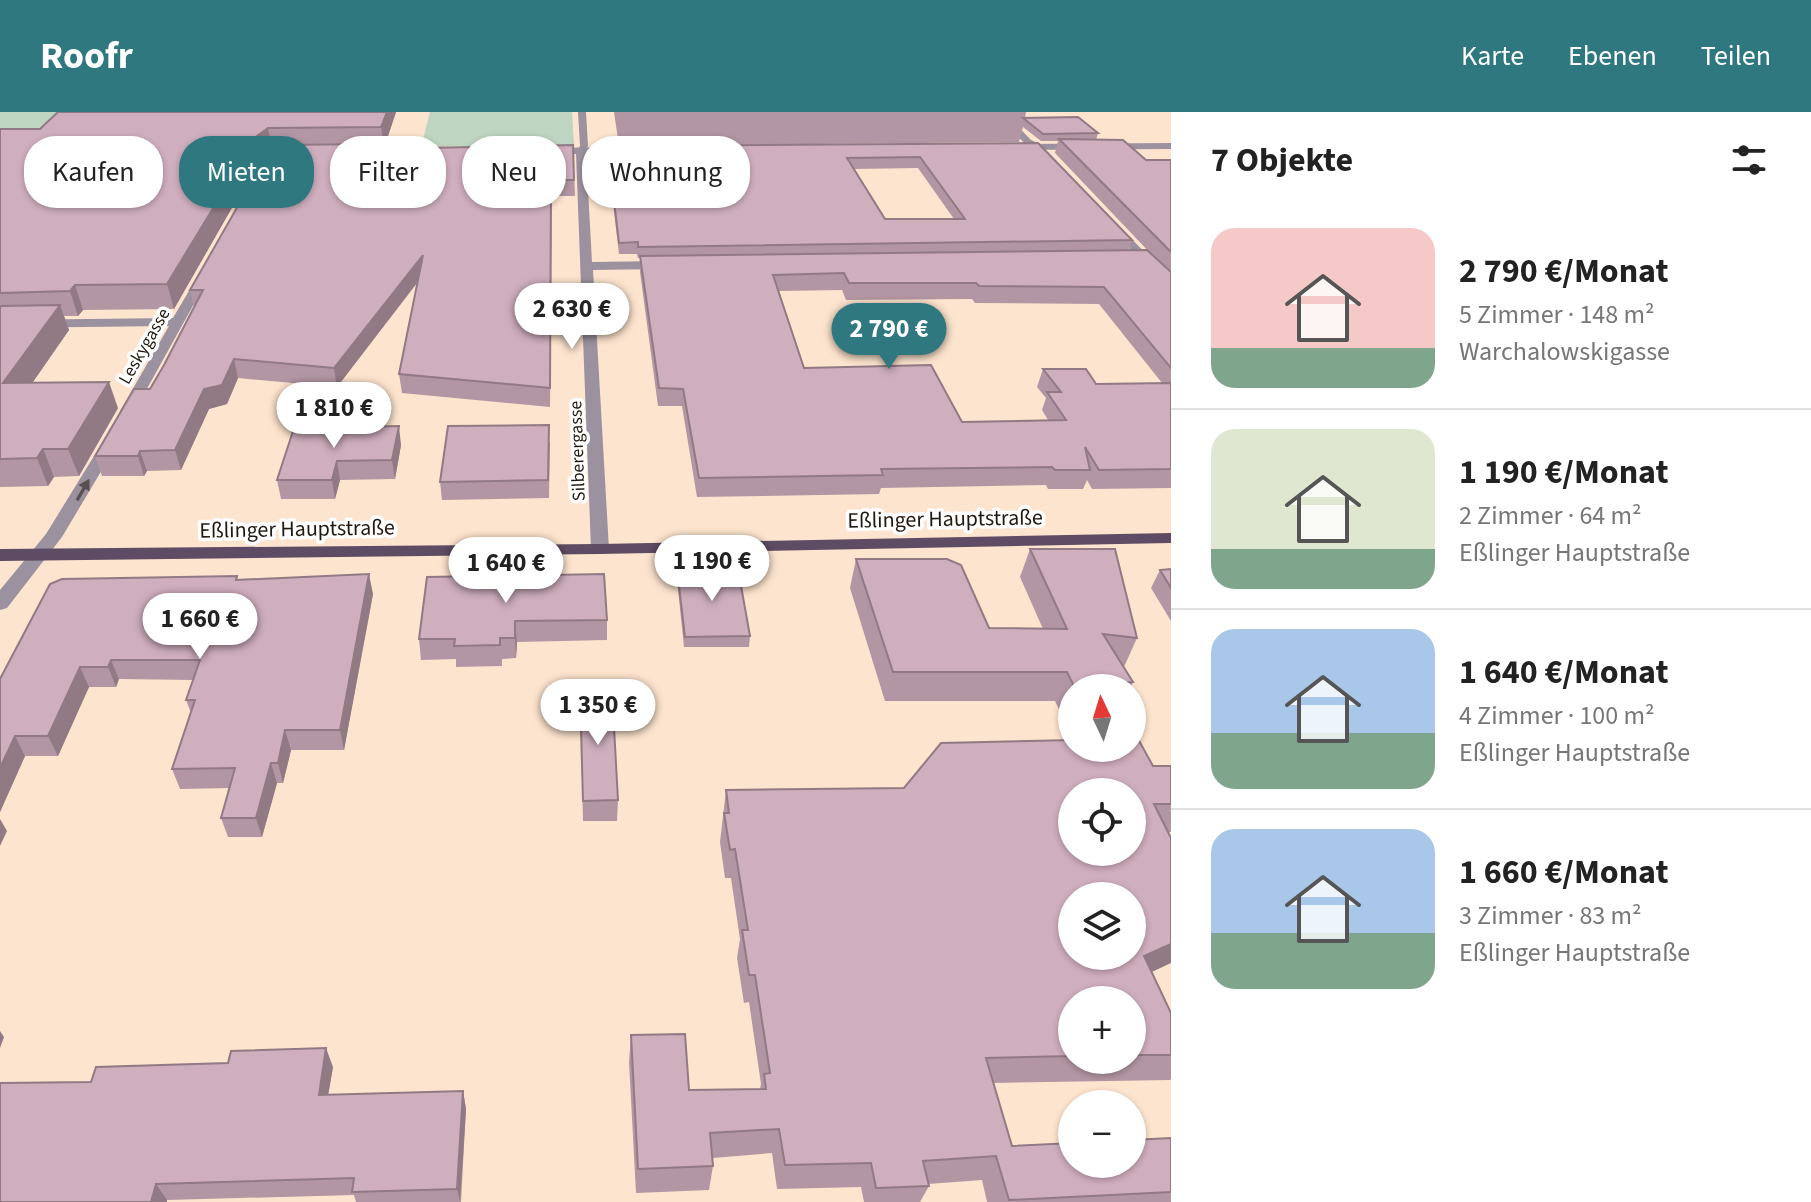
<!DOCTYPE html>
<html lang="de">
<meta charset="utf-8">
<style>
body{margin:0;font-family:"Source Sans 3",sans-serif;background:#f2f2f2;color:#222;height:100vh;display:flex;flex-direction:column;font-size:30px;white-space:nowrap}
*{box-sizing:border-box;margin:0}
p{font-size:26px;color:#767676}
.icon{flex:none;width:44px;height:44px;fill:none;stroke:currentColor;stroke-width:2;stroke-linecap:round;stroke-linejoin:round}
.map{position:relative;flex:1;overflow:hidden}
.details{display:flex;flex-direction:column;background:#fff;width:640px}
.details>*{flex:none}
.hud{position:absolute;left:24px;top:24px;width:760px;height:72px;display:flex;gap:16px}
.needle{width:52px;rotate:356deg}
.tools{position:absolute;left:1058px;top:562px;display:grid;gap:16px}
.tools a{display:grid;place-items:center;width:88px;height:88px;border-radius:50%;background:#fff;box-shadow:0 2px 6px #0004;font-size:40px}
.price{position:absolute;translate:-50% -68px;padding:0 18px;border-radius:28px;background:#fff;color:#222;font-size:26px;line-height:52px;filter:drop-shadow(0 2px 4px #0008)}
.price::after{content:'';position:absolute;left:50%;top:48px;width:24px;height:18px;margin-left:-12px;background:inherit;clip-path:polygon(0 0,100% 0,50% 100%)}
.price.current{background:#2f7880;color:#fff}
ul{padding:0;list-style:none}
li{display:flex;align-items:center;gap:24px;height:200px;padding:0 40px}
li+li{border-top:2px solid #e0e0e0}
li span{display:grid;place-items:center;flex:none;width:224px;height:160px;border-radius:24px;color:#555}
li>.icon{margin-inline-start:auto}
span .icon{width:96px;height:96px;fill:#fffc;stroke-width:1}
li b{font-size:34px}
h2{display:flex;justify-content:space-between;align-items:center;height:96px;padding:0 40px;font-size:34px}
.pill{padding:0 28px;border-radius:32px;background:#fff;box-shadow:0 2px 6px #0004;font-size:28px;line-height:72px}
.pill.current{background:#2f7880;color:#fff}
header{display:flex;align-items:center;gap:48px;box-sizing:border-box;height:112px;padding:0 40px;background:#2f7880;color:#fff}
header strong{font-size:38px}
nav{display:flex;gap:44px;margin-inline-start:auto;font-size:28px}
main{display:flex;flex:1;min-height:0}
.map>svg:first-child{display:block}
</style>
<header>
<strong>Roofr</strong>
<nav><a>Karte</a><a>Ebenen</a><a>Teilen</a></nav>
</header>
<main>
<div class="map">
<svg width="1171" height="1090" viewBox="0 0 1171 1090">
<rect width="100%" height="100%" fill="#fde4ce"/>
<!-- green -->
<g fill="#bed5c1">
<path d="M0 0H76L33 38 0 23Z"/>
<path d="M430 0H572L574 33 421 35Z"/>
</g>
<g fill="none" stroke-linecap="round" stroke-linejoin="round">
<!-- service -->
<g fill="#9c929f" fill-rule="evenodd">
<path d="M578 0H586L588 34 581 41 577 39 580 34Z"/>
<path d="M996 0H1004L1031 28 1042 33V37L1025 32Z"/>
</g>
<!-- minor -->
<g fill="#9c929f" fill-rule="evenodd">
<path d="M1171 31V37L1014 38 1009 35 1014 32Z"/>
<path d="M546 36 614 35 619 38 614 41H586L592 150 664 149 670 153 664 157 593 158 609 437 600 442 591 437 576 42 542 41V37Z"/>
<path d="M1109 112H1117L1171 167V178L1109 116Z"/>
<path d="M200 160 210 163 133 302H123L120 299 169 214 0 216V208L173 206Z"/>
<path d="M110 326 118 331 62 425 7 496 0 498V478L46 422 102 331Z"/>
</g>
<!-- primary -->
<path fill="#5d4c63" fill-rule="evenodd" d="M1171 421V431L600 442 0 449V437L600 432Z"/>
</g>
<!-- wall -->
<g fill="#b296a3" fill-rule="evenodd">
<path d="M396 0 384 36 379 37 573 33 575 84H552L550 295 402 281 399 262 418 170 337 275 238 266 227 292 209 297 181 358 147 359 144 364H102L95 344 150 277 164 253 194 195 190 178 270 39 261 45 174 197 83 198 78 204H64L69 218 33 270 118 296 79 364 54 365 48 374 0 375V17H40Z"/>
<path d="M614 0H1026L1025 6 1098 21 1096 28 1146 48H1171V376L1092 377 1087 368 1083 377H1048L1046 373 881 376 879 382 697 385 682 294H658L640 160V146H638L637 142H619L612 83H591L589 37 1038 31 1132 128 1129 138 1153 144 1055 41 1058 29H1041L1023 15 1019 30 619 34ZM918 56 954 107H885L854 57ZM842 178 846 188 972 187 975 191 1099 192 1162 271 1096 272 1043 257 1037 275 1046 286 1042 298 1048 308 962 310 804 256 778 179Z"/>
<path d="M294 316 401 333 395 367 340 368 335 387H281L277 368Z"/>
<path d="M550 330 549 386 442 388 440 370Z"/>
<path d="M1030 437 1137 526 1124 555 1123 554 1133 570 1130 576H1072V624L1055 589H885L850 476 856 447 989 516 1043 517 1020 465Z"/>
<path d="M677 457 750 524 749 535H684L677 468Z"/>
<path d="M1171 457V509L1151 476 1160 458Z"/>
<path d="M237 464 238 468 373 482 344 638H291L283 671H277L262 725H228L221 706 229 676 180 677 172 657 191 601 186 588 193 568 119 567 116 575H89L58 644H25L0 700V567Z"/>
<path d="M427 465 607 508V528L517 530 516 546 502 547V554L456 555V547L421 548 419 527Z"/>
<path d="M580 580 618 688 617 709H583Z"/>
<path d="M1153 654H1171V720H1168L1152 860 1171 901V967L1170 968 993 971 1012 1034 1171 1026V1090H987L982 1068 928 1072 929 1074 920 1090H864L861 1075 777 1077 772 1041 713 1046V1054L709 1078 636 1081 629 950 631 923 689 978 760 977 761 972 749 890 744 891 737 846 740 827 731 766H725L720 730 726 678 904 676ZM1072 888H1132V948H1072Z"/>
<path d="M333 955 328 983 463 979 466 997 461 1090H356L354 1083 167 1088V1090H0L91 970Z"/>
</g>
<!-- shaded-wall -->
<g fill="#917a84">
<path d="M387 0H396L384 36 381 15Z"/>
<path d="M268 16 272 37 261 45 174 197 167 172 257 24Z"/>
<path d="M423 143 425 160 337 275 334 256Z"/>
<path d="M75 173 83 198 78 204 70 179Z"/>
<path d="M60 193 69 218 14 297 3 271Z"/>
<path d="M234 247 238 266 227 292 209 297 181 358 175 338 204 277Z"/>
<path d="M109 270 118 296 79 364 68 337Z"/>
<path d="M399 314 401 333 395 367 392 348Z"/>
<path d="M43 337 54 365 48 374 37 346Z"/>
<path d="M140 339 147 359 144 364 138 344Z"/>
<path d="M337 349 340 368 335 387 332 368Z"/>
<path d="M369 462 373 482 344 638 340 618Z"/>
<path d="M515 509 517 530 516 546 515 526Z"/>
<path d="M111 548 119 567 116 575 108 555Z"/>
<path d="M80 555 89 575 58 644 48 624Z"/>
<path d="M285 618 291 638 283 671 278 651Z"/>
<path d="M15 624 25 644 0 700V656Z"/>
<path d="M271 651 277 671 262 725 256 706Z"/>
<path d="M0 707 7 719 0 734Z"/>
<path d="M1171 832V851L1126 872 1144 844Z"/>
<path d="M0 919 4 925 0 936Z"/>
<path d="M326 936 333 955 325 1001 319 983Z"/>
<path d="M463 979 466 997 460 1090 457 1077Z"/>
<path d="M156 1072 167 1088V1090H151Z"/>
</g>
<!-- building -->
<g fill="#cfaebd" stroke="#917a84" stroke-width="2" fill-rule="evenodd">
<path d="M58 0H387L381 15 268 16 257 24 167 172 75 173 70 179 0 181V17H40Z"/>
<path d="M1078 5 1098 21 1043 22 1023 6Z"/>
<path d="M1059 27 1123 28 1146 48H1171V140Z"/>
<path d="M1038 31 1132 128 638 135V130L619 131 612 72H591L589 37 620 34ZM920 45 965 107H885L847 46Z"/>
<path d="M378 32 376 37 573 33 574 68H551L550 276 399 262 423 143 334 256 234 247 222 273 204 277 175 338 140 339 138 344H95L134 277H150L164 253 203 178H190L271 36 276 33Z"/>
<path d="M1147 138 1171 160V256L1104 175 979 174 976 171H849L844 161 773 163 804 256 931 253 962 310 1066 308 1047 280H1061L1043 257H1086L1096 272 1171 271V357L1099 358 1085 335 1090 358H1055L1052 355 881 357 883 363 699 366 683 277 659 276 640 144Z"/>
<path d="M60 193 3 271 109 270 68 337H43L37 346 0 347V194Z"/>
<path d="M549 313 548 368 440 370 448 314Z"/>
<path d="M399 314 392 348 337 349 332 368H277L294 316Z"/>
<path d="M1030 437H1115L1137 526 1103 522 1133 570 1107 571 1110 576H1075L1067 560H893L856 447H947L961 453 989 516 1067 517Z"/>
<path d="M677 457H738L750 524 685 525Z"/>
<path d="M1171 457V476L1160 458Z"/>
<path d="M369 462 340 618H285L278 651H271L256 706H221L235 656 172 657 195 588H186L200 548H111L108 555H80L48 624H15L0 656V567L50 472 62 467 237 464 236 468Z"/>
<path d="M604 462 607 508 515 509V526H500V533L454 534 455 527H419L427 465Z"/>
<path d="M612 579 618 688 583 689 580 580Z"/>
<path d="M1132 616 1153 654H1171V692H1154L1171 726V832L1144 844 1171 901V943H1132V888H1072V944L986 946 1012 1034 1072 1031V1052H1132V1028L1171 1026V1080L1009 1088 996 1044 923 1049 929 1074 876 1076 871 1051 785 1053 779 1017 710 1021 713 1054 638 1057 631 923 685 922 689 978 766 977 764 962 770 961 755 863H749L742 818H748L735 737 730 738 724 701H729L726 678 904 676 941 631 1072 628V636H1132ZM1072 680H1132V740H1072ZM1072 784H1132V844H1072Z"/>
<path d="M326 936 319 983 463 979 457 1077 352 1080 354 1066 156 1072 151 1090H0V971L91 970 96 955 228 951 231 939Z"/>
</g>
<!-- one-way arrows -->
<defs><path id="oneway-solid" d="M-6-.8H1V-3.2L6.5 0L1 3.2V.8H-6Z" transform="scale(2)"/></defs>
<use fill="#594f4f" href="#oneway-solid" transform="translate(83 378) rotate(-60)"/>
<g text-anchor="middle" stroke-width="7" stroke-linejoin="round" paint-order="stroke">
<!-- far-street labels -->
<g font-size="18" fill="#23180e" stroke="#fff">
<text transform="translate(144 234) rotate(-60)" y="6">Leskygasse</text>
<text transform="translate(577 339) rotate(-92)" y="6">Silberergasse</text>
</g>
<!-- street labels -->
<g font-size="22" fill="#23180e" stroke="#fff">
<text transform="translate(945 406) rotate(-1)" y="8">Eßlinger Hauptstraße</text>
<text transform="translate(297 416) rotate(-1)" y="8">Eßlinger Hauptstraße</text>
</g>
</g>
</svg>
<div class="tools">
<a><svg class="needle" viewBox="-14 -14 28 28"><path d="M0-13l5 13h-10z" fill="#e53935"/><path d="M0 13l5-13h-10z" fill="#767676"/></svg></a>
<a><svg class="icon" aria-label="locate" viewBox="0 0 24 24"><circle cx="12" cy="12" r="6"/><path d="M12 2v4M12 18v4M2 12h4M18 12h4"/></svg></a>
<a><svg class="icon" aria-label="layers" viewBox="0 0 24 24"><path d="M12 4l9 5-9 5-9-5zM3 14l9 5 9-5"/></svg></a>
<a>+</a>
<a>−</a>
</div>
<b class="price" style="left:572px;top:239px">2 630 €</b>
<b class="price current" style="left:889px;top:259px">2 790 €</b>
<b class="price" style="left:334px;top:338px">1 810 €</b>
<b class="price" style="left:712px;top:491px">1 190 €</b>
<b class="price" style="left:506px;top:493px">1 640 €</b>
<b class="price" style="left:200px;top:549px">1 660 €</b>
<b class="price" style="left:598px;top:635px">1 350 €</b>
<div class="hud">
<a class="pill">Kaufen</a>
<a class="pill current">Mieten</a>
<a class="pill">Filter</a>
<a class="pill">Neu</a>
<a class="pill">Wohnung</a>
</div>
</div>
<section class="details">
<h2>7 Objekte<svg class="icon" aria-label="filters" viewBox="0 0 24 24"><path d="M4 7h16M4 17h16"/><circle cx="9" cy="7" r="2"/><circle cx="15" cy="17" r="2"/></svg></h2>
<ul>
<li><span style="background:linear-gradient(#f6c9c9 75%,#7fa58c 0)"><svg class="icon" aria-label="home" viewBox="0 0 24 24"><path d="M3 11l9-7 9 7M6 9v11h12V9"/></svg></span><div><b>2 790 €/Monat</b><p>5 Zimmer · 148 m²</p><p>Warchalowskigasse</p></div></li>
<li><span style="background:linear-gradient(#dfe7d0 75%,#7fa58c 0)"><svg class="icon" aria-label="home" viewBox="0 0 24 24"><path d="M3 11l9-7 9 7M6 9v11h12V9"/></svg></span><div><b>1 190 €/Monat</b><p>2 Zimmer · 64 m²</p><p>Eßlinger Hauptstraße</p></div></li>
<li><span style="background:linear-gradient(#a9c7e8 65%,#7fa58c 0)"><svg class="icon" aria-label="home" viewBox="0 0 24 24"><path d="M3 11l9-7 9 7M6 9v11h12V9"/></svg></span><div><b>1 640 €/Monat</b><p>4 Zimmer · 100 m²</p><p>Eßlinger Hauptstraße</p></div></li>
<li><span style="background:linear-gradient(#a9c7e8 65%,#7fa58c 0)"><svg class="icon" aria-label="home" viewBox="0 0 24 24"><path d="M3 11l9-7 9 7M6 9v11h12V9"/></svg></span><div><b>1 660 €/Monat</b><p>3 Zimmer · 83 m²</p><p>Eßlinger Hauptstraße</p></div></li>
</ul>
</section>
</main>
